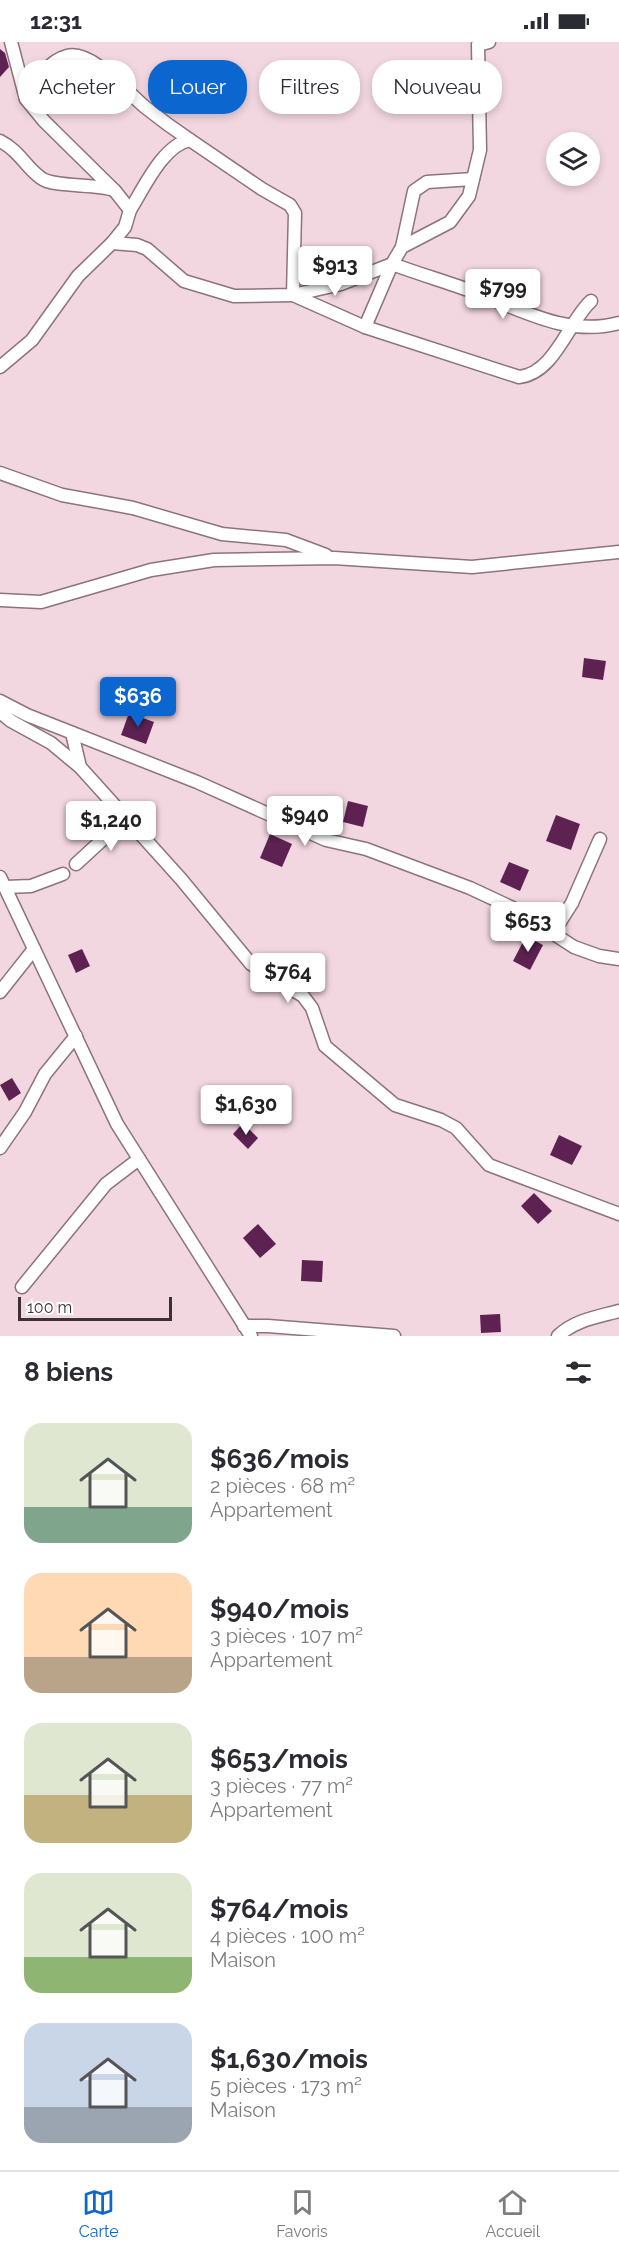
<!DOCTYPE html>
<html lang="fr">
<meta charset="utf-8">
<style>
body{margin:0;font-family:Raleway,sans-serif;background:#f2f2f3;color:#2b2b33;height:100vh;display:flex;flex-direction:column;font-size:22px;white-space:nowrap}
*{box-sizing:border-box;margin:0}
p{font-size:20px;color:#7c7c81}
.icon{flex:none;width:33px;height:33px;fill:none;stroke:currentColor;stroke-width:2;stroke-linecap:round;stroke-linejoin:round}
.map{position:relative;height:1294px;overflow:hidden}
.details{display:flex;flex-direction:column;background:#fff;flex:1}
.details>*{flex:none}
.top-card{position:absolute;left:18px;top:18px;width:584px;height:54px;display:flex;gap:12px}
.controls{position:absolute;left:546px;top:90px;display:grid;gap:12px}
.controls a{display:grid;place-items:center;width:54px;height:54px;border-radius:50%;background:#fff;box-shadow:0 3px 9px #0003;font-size:30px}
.scale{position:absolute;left:18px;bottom:15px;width:154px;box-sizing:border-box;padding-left:6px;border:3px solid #3c3135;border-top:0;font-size:16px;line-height:21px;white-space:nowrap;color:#3c3135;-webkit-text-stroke:4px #fff;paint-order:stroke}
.price{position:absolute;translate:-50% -51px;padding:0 14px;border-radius:6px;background:#fff;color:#222;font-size:20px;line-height:39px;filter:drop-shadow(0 2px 3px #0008)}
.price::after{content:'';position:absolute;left:50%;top:36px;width:18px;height:14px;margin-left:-9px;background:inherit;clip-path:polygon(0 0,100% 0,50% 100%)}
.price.current{background:#0b66cf;color:#fff}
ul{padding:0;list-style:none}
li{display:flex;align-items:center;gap:18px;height:150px;padding:0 24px}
li span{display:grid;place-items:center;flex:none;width:168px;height:120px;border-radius:18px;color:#555}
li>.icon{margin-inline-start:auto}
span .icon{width:72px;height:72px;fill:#fffc;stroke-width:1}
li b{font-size:26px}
h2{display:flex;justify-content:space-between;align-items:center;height:72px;padding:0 24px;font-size:26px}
.tag{padding:0 21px;border-radius:24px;background:#fff;box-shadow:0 3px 9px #0003;font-size:21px;line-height:54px}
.tag.current{background:#0b66cf;color:#fff}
.status{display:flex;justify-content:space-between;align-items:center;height:42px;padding:0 30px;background:#fff;direction:ltr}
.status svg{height:16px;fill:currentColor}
.tabs{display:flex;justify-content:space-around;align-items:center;height:84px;border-top:2px solid #e1e1e2;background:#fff;font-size:16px;color:#7c7c81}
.tabs a{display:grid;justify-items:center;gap:3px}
.tabs .current{color:#0b66cf}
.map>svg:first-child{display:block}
</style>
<div class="status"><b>12:31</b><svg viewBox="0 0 49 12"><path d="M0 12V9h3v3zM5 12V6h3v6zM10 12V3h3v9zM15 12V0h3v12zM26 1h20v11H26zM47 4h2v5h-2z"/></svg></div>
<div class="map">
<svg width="619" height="1294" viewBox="0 0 619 1294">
<rect width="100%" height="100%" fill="#f3d7e0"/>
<!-- building -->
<g fill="#5d2252">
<path d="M0 7 5 11 9 25 0 35Z"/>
<path d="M584 616 606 619 603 638 582 635Z"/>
<path d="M129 671 154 680 146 702 121 693Z"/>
<path d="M348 759 368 764 363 785 343 780Z"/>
<path d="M556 773 580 782 571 808 546 799Z"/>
<path d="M270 792 292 802 282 825 260 816Z"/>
<path d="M509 820 529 828 520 849 500 840Z"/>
<path d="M526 894 543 903 530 928 513 919Z"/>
<path d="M82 907 90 924 76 931 68 913Z"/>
<path d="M12 1036 21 1051 9 1059 0 1043Z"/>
<path d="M243 1081 258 1096 248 1107 233 1092Z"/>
<path d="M559 1093 582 1104 572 1123 550 1113Z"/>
<path d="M534 1151 552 1169 538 1182 521 1164Z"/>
<path d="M258 1182 276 1202 260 1216 243 1196Z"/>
<path d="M302 1218 323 1219 322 1240 301 1239Z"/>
<path d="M500 1272 501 1290 481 1291 480 1273Z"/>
</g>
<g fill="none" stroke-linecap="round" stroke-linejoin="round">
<!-- minor casing -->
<g stroke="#8c737c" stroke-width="15">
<g id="minor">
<path d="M26 57C37 40 46 20 67 14 91 7 128 51 145 65 160 77 175 88 190 98"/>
<path d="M0 99C21 110 25 125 41 136 54 146 95 141 114 148"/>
<path d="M130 168C144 146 163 103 190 98L262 147 290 163 295 171 293 253 365 285 519 335C555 331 568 280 591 259"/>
<path d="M112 201 137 203 147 207 184 239 234 254 293 253 341 242 392 222 402 205 450 180 469 154 480 108 478 3 489 0"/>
<path d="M402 205 414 149 427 140 473 137"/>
<path d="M365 285 392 222C419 232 447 240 474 250 522 268 567 295 619 281"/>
<path d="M0 325 32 298 78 234 112 201 125 185 130 168 115 149 44 79 26 57 11 0"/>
<path d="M0 431 62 453 133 466 222 492 286 498 326 513"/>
<path d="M0 558 41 560 151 528 214 518 334 516 472 525 619 510"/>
<path d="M0 659 27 673 197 740 326 798 366 807 470 846 517 868 574 905 599 914 619 917"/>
<path d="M0 670 11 679 51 701 80 725 181 837 251 922 303 954 312 966 325 1004 395 1063 441 1078 456 1086 489 1123 619 1172"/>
<path d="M72 691 80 725"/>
<path d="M76 822 126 776"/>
<path d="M0 835 117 1082 251 1294"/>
<path d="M6 845 31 844 63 832"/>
<path d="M553 891 572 861 600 797"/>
<path d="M0 950 34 907"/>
<path d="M0 1106 25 1070 45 1032 76 994"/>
<path d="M22 1245 106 1142 139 1117"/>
<path d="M244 1284H268L394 1294"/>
<path d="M558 1294C575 1278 597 1275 619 1269"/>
</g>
</g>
<!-- minor -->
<use href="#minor" stroke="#fff" stroke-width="12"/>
</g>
</svg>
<div class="controls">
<a><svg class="icon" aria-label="layers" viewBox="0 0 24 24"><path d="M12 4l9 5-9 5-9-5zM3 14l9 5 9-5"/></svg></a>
</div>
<div class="scale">100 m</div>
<b class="price" style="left:335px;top:255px">$913</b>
<b class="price" style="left:503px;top:278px">$799</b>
<b class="price current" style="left:138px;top:686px">$636</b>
<b class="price" style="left:305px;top:805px">$940</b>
<b class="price" style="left:111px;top:810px">$1,240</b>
<b class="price" style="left:528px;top:911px">$653</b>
<b class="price" style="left:288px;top:962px">$764</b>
<b class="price" style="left:246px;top:1094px">$1,630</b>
<div class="top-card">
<a class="tag">Acheter</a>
<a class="tag current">Louer</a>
<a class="tag">Filtres</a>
<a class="tag">Nouveau</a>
</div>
</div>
<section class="details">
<h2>8 biens<svg class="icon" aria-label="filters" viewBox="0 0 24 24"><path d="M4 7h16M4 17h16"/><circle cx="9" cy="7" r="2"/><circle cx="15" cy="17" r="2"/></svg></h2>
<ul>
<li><span style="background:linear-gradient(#dfe7d0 70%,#7fa58c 0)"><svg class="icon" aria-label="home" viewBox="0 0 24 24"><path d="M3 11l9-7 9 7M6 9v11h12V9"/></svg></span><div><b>$636/mois</b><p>2 pièces · 68 m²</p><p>Appartement</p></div></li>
<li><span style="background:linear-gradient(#ffd9b3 70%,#b9a48a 0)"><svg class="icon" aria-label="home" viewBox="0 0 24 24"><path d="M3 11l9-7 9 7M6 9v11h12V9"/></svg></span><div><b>$940/mois</b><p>3 pièces · 107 m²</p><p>Appartement</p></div></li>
<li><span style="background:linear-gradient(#dfe7d0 60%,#c2b280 0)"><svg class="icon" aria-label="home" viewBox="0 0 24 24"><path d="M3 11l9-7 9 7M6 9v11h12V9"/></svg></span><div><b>$653/mois</b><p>3 pièces · 77 m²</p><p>Appartement</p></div></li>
<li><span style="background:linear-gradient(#dfe7d0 70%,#8fb573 0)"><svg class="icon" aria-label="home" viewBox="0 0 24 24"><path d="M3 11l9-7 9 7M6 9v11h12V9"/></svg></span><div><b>$764/mois</b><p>4 pièces · 100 m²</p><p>Maison</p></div></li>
<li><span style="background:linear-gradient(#c9d6e8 70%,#9aa5b1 0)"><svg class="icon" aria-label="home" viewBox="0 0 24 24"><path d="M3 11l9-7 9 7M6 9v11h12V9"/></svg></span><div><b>$1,630/mois</b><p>5 pièces · 173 m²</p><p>Maison</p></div></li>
</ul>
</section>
<nav class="tabs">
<a class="current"><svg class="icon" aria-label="map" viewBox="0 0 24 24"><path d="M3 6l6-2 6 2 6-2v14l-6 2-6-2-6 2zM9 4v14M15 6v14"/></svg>Carte</a>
<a><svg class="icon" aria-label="saved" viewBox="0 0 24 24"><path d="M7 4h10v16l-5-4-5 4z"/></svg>Favoris</a>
<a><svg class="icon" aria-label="home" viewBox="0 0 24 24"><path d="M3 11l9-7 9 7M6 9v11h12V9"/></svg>Accueil</a>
</nav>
